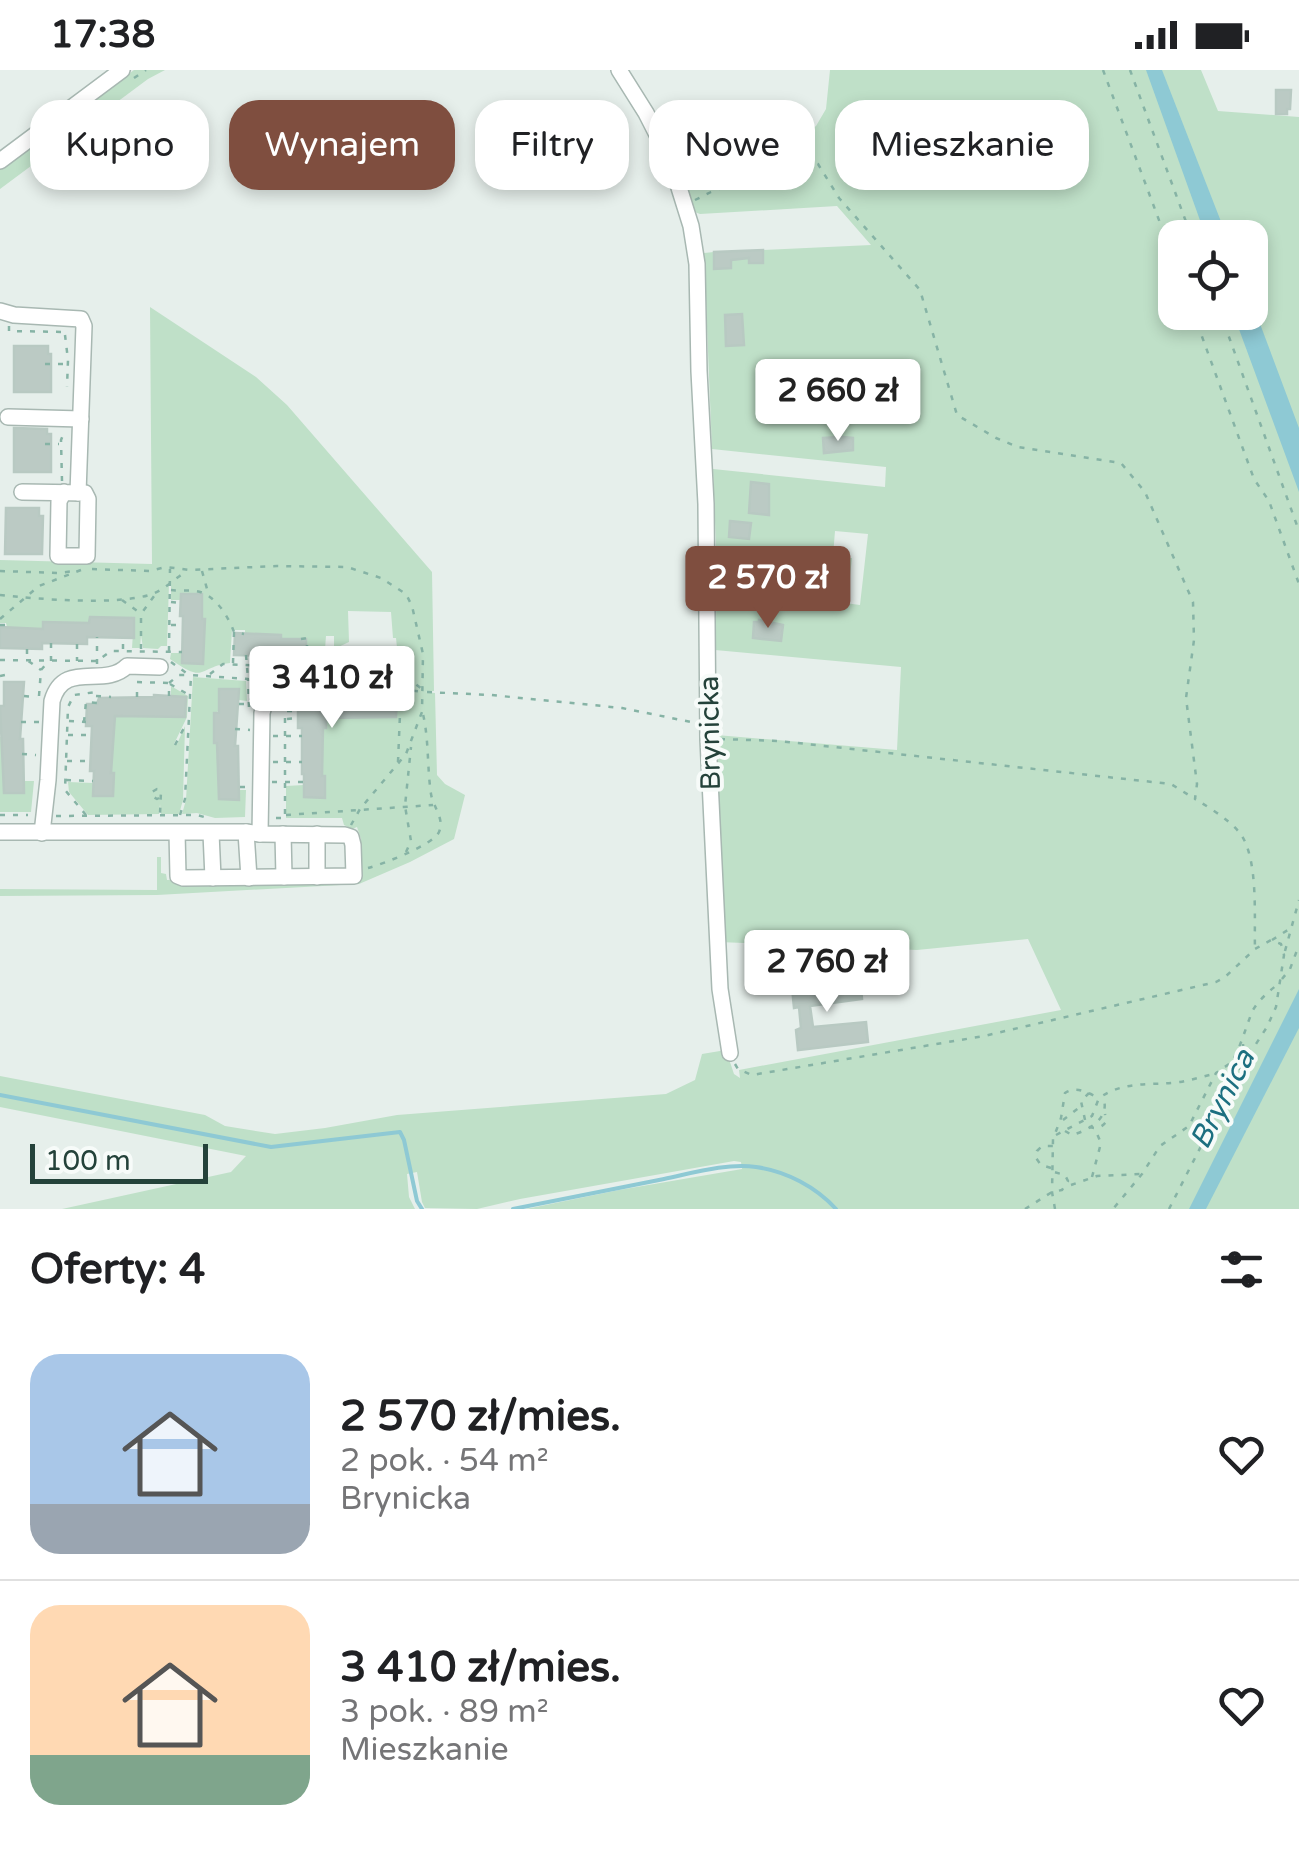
<!DOCTYPE html>
<html lang="pl">
<meta charset="utf-8">
<style>
body{margin:0;font-family:"Varela Round",sans-serif;background:#f6f6f6;color:#202124;height:100vh;display:flex;flex-direction:column;font-size:38px;white-space:nowrap}
*{box-sizing:border-box;margin:0}
p{font-size:32px;color:#757577}
.icon{flex:none;width:55px;height:55px;fill:none;stroke:currentColor;stroke-width:2;stroke-linecap:round;stroke-linejoin:round}
.map{position:relative;height:1139px;overflow:hidden}
.side{display:flex;flex-direction:column;background:#fff;flex:1}
.side>*{flex:none}
.guide{position:absolute;left:30px;top:30px;width:1240px;height:90px;display:flex;gap:20px}
.controls{position:absolute;left:1158px;top:150px;display:grid;gap:20px}
.controls a{display:grid;place-items:center;width:110px;height:110px;border-radius:20px;background:#fff;box-shadow:0 5px 15px #0003;font-size:50px}
.scale{position:absolute;left:30px;bottom:25px;width:178px;box-sizing:border-box;padding-left:10px;border:5px solid #24423a;border-top:0;font-size:28px;line-height:35px;white-space:nowrap;color:#24423a;-webkit-text-stroke:8px #f7fbf9;paint-order:stroke}
.price{position:absolute;translate:-50% -85px;padding:0 22px;border-radius:10px;background:#fff;color:#222;font-size:32px;line-height:65px;filter:drop-shadow(0 2px 5px #0008)}
.price::after{content:'';position:absolute;left:50%;top:60px;width:30px;height:22px;margin-left:-15px;background:inherit;clip-path:polygon(0 0,100% 0,50% 100%)}
.price.current{background:#7f4e3f;color:#fff}
ul{padding:0;list-style:none}
li{display:flex;align-items:center;gap:30px;height:250px;padding:0 30px}
li+li{border-top:2px solid #e0e0e0}
li span{display:grid;place-items:center;flex:none;width:280px;height:200px;border-radius:30px;color:#555}
li>.icon{margin-inline-start:auto}
span .icon{width:120px;height:120px;fill:#fffc;stroke-width:1}
li b{font-size:42px}
h2{display:flex;justify-content:space-between;align-items:center;height:120px;padding:0 30px;font-size:42px}
.tag{padding:0 35px;border-radius:30px;background:#fff;box-shadow:0 5px 15px #0003;font-size:35px;line-height:90px}
.tag.current{background:#7f4e3f;color:#fff}
.status{display:flex;justify-content:space-between;align-items:center;height:70px;padding:0 50px;background:#fff;direction:ltr}
.status svg{height:28px;fill:currentColor}
.map>svg:first-child{display:block}
</style>
<div class="status"><b>17:38</b><svg viewBox="0 0 49 12"><path d="M0 12V9h3v3zM5 12V6h3v6zM10 12V3h3v9zM15 12V0h3v12zM26 1h20v11H26zM47 4h2v5h-2z"/></svg></div>
<div class="map">
<svg width="1299" height="1139" viewBox="0 0 1299 1139">
<rect width="100%" height="100%" fill="#e6efeb"/>
<!-- green -->
<g fill="#bfe0c8" fill-rule="evenodd">
<path d="M134 0H165L148 9 0 119V99Z"/>
<path d="M830 0H1201L1218 41 1299 47V1139H526L619 1120 742 1099 741 1092 734 1091 520 1129 477 1139 425 1138 422 1132 417 1102 407 1104 409 1127 415 1139H62L231 1102 246 1086 0 1037V1006L205 1045 225 1056 275 1064 325 1058 397 1045 666 1024 695 1010 702 984 726 980 734 1004 740 1008 739 1000 1061 940 1028 869 917 880 718 872 713 679 716 665 897 680 901 597 715 580 717 516 860 535 868 464 835 461 833 486 852 488 849 515 717 502 713 399 885 417 886 397 712 379 704 183 714 182 715 199 731 198V190L740 189V186L749 181V192L763 180 871 175 837 136 700 144 692 141 675 90H720L796 70 816 56 826 39ZM1175 168H1250V242H1175Z"/>
<path d="M150 237 256 307 287 335 432 502 434 621 425 622 435 623 437 705 445 714 465 725 454 769 410 792 359 814 157 825 0 826V819L157 820V787H161V803L166 804 167 810 361 803V769L357 757 352 759 344 755 342 748H286V716L304 715V727L325 728V706L322 705 323 658H326V648L396 647 397 628 383 627 386 617 396 618 392 615 383 616V614L400 612 397 589 334 595 337 591 354 582 360 590 398 587 396 568H393L391 542 348 541 349 572 334 579V566H326L325 579 306 580 281 569V565L245 564V560H232L230 593C197 597 207 615 170 589L171 583H182L183 593 203 594 205 550 202 549V524H181V530H171V514H169L167 576H161L158 579 143 578 141 565 140 578H132L134 548 90 547 89 553 44 552 43 559 7 557 6 553H0V490L152 494Z"/>
<path d="M193 607 246 611 247 631 239 630V619H219V641L214 643V673H217L219 729 239 730 240 720H246L245 747 215 748 197 743 182 744 186 730Z"/>
<path d="M171 616 188 626 187 647 174 674H177L185 656 183 730 179 744H161L160 734 159 744 88 745 69 722 68 712 93 713 94 726H113L114 704 111 703 115 646 184 647 171 626Z"/>
<path d="M0 667H3L4 723H24L25 711H34L31 742H0Z"/>
</g>
<!-- water -->
<g fill="#8ec9d4">
<path d="M1146 0H1162L1227 167H1206Z"/>
<path d="M1250 227 1299 358V422L1233 243 1250 242Z"/>
<path d="M1299 919V958L1206 1139H1189Z"/>
</g>
<g fill="none" stroke-linecap="round" stroke-linejoin="round">
<!-- stream -->
<g stroke="#8ec9d4" stroke-width="4">
<path d="M0 1025 271 1077 400 1062 404 1070 417 1131 422 1139"/>
<path d="M513 1139C563 1129 614 1119 664 1109 693 1103 726 1093 756 1097 786 1101 816 1117 836 1139"/>
</g>
</g>
<!-- building -->
<g fill="#bbcac4" stroke="#b8c9c2" stroke-width="2.5">
<path d="M1276 20H1291L1290 39H1287V44H1276Z"/>
<path d="M763 180V193H749V188L731 190V198L714 199V182Z"/>
<path d="M742 244 744 275 726 276 725 245Z"/>
<path d="M14 276H48V284H51V322H14Z"/>
<path d="M824 335 825 347 790 349V336Z"/>
<path d="M14 358 47 359V364H51V402H14Z"/>
<path d="M842 367 853 368V380L824 383 823 368Z"/>
<path d="M751 412 769 414V445L749 443Z"/>
<path d="M6 438H39V446H43L42 484H5Z"/>
<path d="M730 451 751 453 749 469 729 467Z"/>
<path d="M181 524H202V549H205L203 594 182 593 183 546H180Z"/>
<path d="M90 547 134 548V568L87 567V574L42 573V579L0 578V557L43 559V552L89 553Z"/>
<path d="M759 550 783 555 781 571 753 568 754 552H759Z"/>
<path d="M235 563 281 565V569H306V589H282L283 586 234 585Z"/>
<path d="M4 612H24L20 669H23L24 723H4L0 636H4Z"/>
<path d="M219 619H239L235 676H238L239 730 219 729 217 673H214V643H219Z"/>
<path d="M154 625 186 627 185 647 115 646 111 703H114L113 726H93L94 701H90L92 656H86L87 634H97L99 628 154 627Z"/>
<path d="M366 627H397L396 647 326 648V658H323L322 706H325V728L304 727V704H302V658H298V635H309V629H365Z"/>
<path d="M860 909 862 929 810 936 813 957 866 952 868 972 798 980 796 960 801 958 799 937 794 938 792 917Z"/>
</g>
<g fill="none" stroke-linecap="round" stroke-linejoin="round">
<!-- minor casing -->
<g stroke="#a8b8b2" stroke-width="18">
<g id="minor">
<path d="M619 0 646 43 671 92 691 156 697 194 699 301 706 434 708 669 720 919 730 983"/>
<path d="M0 91 122 0"/>
<path d="M0 241 14 245 81 249 84 256 78 423"/>
<path d="M8 347 81 349"/>
<path d="M22 422 85 423 88 429 87 486H58L59 431 64 422"/>
<path d="M0 762H246L260 764 345 765 351 767 353 775 354 806 183 808 178 806 177 762"/>
<path d="M246 762 249 808"/>
<path d="M42 763 48 710 52 631C64 589 104 619 127 596L160 597"/>
<path d="M211 763 213 808"/>
<path d="M260 764 262 643C273 597 312 608 349 606 365 605 381 602 397 600"/>
<path d="M283 764 284 807"/>
<path d="M317 764V807"/>
</g>
</g>
<!-- path -->
<g stroke="#86b3a5" stroke-width="2.5" stroke-dasharray="5 8" stroke-linecap="butt">
<path d="M1103 0 1175 193"/>
<path d="M1130 0 1192 168"/>
<path d="M134 8 146 0"/>
<path d="M695 130 711 122 784 95 809 91 818 94 839 128 920 220 957 345 996 368 1018 377 1121 393 1145 422 1193 532 1194 570 1186 628 1197 714 1195 729C1210 738 1228 749 1239 762 1259 786 1254 848 1255 879"/>
<path d="M1193 242 1254 409 1269 431 1299 514"/>
<path d="M1220 242 1299 461"/>
<path d="M9 256V261L66 262"/>
<path d="M65 265 68 290 67 317"/>
<path d="M45 294H66"/>
<path d="M45 374H59"/>
<path d="M62 411 61 370 65 360"/>
<path d="M92 499 149 501 166 497 190 500 277 496 347 497 381 508 406 524 412 536 423 584 422 642 406 684 360 739 351 755"/>
<path d="M0 501 58 503 75 501"/>
<path d="M202 501 209 526"/>
<path d="M171 520C179 521 189 520 196 521 215 524 228 546 234 562"/>
<path d="M0 525C37 529 119 536 152 524 164 520 175 508 186 502"/>
<path d="M122 530 140 543"/>
<path d="M171 532 181 533"/>
<path d="M0 549 39 516 81 500"/>
<path d="M0 555H5V557"/>
<path d="M171 555H183"/>
<path d="M301 569 307 568V589L310 593"/>
<path d="M77 574V591"/>
<path d="M27 579V590L41 600"/>
<path d="M123 579V568"/>
<path d="M141 579V544L157 522"/>
<path d="M169 581 170 499"/>
<path d="M246 585 248 609 261 614"/>
<path d="M0 590 97 591 111 581 182 582"/>
<path d="M51 591V573"/>
<path d="M171 592 189 605"/>
<path d="M233 593 234 562 244 564"/>
<path d="M97 594V567"/>
<path d="M210 604 223 594 284 597"/>
<path d="M0 606 5 605"/>
<path d="M406 607 426 622 491 625 622 638 696 653"/>
<path d="M137 612 169 613V606"/>
<path d="M169 613 179 605H187"/>
<path d="M170 614 189 625"/>
<path d="M350 620 391 615 395 619 425 622"/>
<path d="M24 626 37 627"/>
<path d="M39 626 41 600 48 592"/>
<path d="M96 626 111 627"/>
<path d="M169 626V615"/>
<path d="M137 627V614"/>
<path d="M250 630 265 604 266 585"/>
<path d="M239 634H247"/>
<path d="M287 641H298"/>
<path d="M287 649 298 648"/>
<path d="M69 651 86 652"/>
<path d="M21 652H39"/>
<path d="M84 652 86 632 98 633"/>
<path d="M235 659 250 660"/>
<path d="M68 665H91"/>
<path d="M273 666H302"/>
<path d="M720 669 779 671 1171 714 1195 729"/>
<path d="M175 675 186 654"/>
<path d="M22 684 36 685"/>
<path d="M67 691H91"/>
<path d="M273 692H302"/>
<path d="M398 692 401 620"/>
<path d="M66 710 93 711"/>
<path d="M272 712H304"/>
<path d="M240 717H249"/>
<path d="M159 728 157 729 152 726V722L157 719 161 721 160 744"/>
<path d="M0 745H28"/>
<path d="M86 745 65 720 68 637 74 625 96 622"/>
<path d="M180 745 185 729 191 605 248 609 249 638"/>
<path d="M286 745 433 735"/>
<path d="M56 746 197 745 208 748"/>
<path d="M276 748H285V625"/>
<path d="M406 782 411 771 405 736 411 677"/>
<path d="M368 798C383 794 433 775 439 762 445 749 433 737 431 724 427 697 429 670 423 644"/>
<path d="M1272 870 1291 858"/>
<path d="M1285 881 1299 830"/>
<path d="M1282 909 1290 899 1299 875"/>
<path d="M1243 974 1244 991"/>
<path d="M1234 988C1242 973 1246 956 1253 940 1259 930 1268 922 1277 915"/>
<path d="M735 994 738 999 752 1005 984 966 1216 912 1225 907 1255 879 1271 870 1281 874 1284 885 1276 937 1267 957 1254 977 1216 1003 1189 1056 1160 1076 1142 1104 1113 1139"/>
<path d="M1063 1050 1080 1037"/>
<path d="M1085 1050 1081 1031 1089 1023"/>
<path d="M1089 1057C1097 1059 1101 1058 1106 1052L1105 1044"/>
<path d="M1065 1061 1072 1065C1090 1060 1111 1047 1103 1027"/>
<path d="M1056 1065 1092 1046 1099 1028C1125 1010 1151 1016 1180 1012 1191 1010 1202 1007 1213 1004"/>
<path d="M1051 1098 1041 1095 1036 1088 1037 1081 1042 1076H1053"/>
<path d="M1092 1107 1101 1073 1095 1059"/>
<path d="M1071 1115 1097 1106 1141 1104"/>
<path d="M1025 1139 1052 1122 1062 1120 1068 1111 1065 1105 1054 1102"/>
<path d="M1055 1139 1052 1122 1053 1069 1061 1048 1065 1023C1076 1016 1086 1022 1097 1027"/>
<path d="M1169 1139 1248 984"/>
</g>
<!-- minor -->
<use href="#minor" stroke="#fff" stroke-width="15"/>
</g>
<g text-anchor="middle" stroke-width="8" stroke-linejoin="round" paint-order="stroke">
<!-- street labels -->
<g font-size="28" fill="#24423a" stroke="#f7fbf9">
<text transform="translate(709 663) rotate(-91)" y="10">Brynicka</text>
</g>
<!-- water labels -->
<g font-size="30" font-style="italic" fill="#1c6f80" stroke="#f7fbf9">
<text transform="translate(1222 1029) rotate(-63)" y="10">Brynica</text>
</g>
</g>
</svg>
<div class="controls">
<a><svg class="icon" aria-label="locate" viewBox="0 0 24 24"><circle cx="12" cy="12" r="6"/><path d="M12 2v4M12 18v4M2 12h4M18 12h4"/></svg></a>
</div>
<div class="scale">100 m</div>
<b class="price" style="left:838px;top:374px">2 660 zł</b>
<b class="price current" style="left:768px;top:561px">2 570 zł</b>
<b class="price" style="left:332px;top:661px">3 410 zł</b>
<b class="price" style="left:827px;top:945px">2 760 zł</b>
<div class="guide">
<a class="tag">Kupno</a>
<a class="tag current">Wynajem</a>
<a class="tag">Filtry</a>
<a class="tag">Nowe</a>
<a class="tag">Mieszkanie</a>
</div>
</div>
<section class="side">
<h2>Oferty: 4<svg class="icon" aria-label="filters" viewBox="0 0 24 24"><path d="M4 7h16M4 17h16"/><circle cx="9" cy="7" r="2"/><circle cx="15" cy="17" r="2"/></svg></h2>
<ul>
<li><span style="background:linear-gradient(#a9c7e8 75%,#9aa5b1 0)"><svg class="icon" aria-label="home" viewBox="0 0 24 24"><path d="M3 11l9-7 9 7M6 9v11h12V9"/></svg></span><div><b>2 570 zł/mies.</b><p>2 pok. · 54 m²</p><p>Brynicka</p></div><svg class="icon" aria-label="heart" viewBox="0 0 24 24"><path d="M12 20l-8-8c-3-5 5-10 8-4 3-6 11-1 8 4z"/></svg></li>
<li><span style="background:linear-gradient(#ffd9b3 75%,#7fa58c 0)"><svg class="icon" aria-label="home" viewBox="0 0 24 24"><path d="M3 11l9-7 9 7M6 9v11h12V9"/></svg></span><div><b>3 410 zł/mies.</b><p>3 pok. · 89 m²</p><p>Mieszkanie</p></div><svg class="icon" aria-label="heart" viewBox="0 0 24 24"><path d="M12 20l-8-8c-3-5 5-10 8-4 3-6 11-1 8 4z"/></svg></li>
</ul>
</section>
